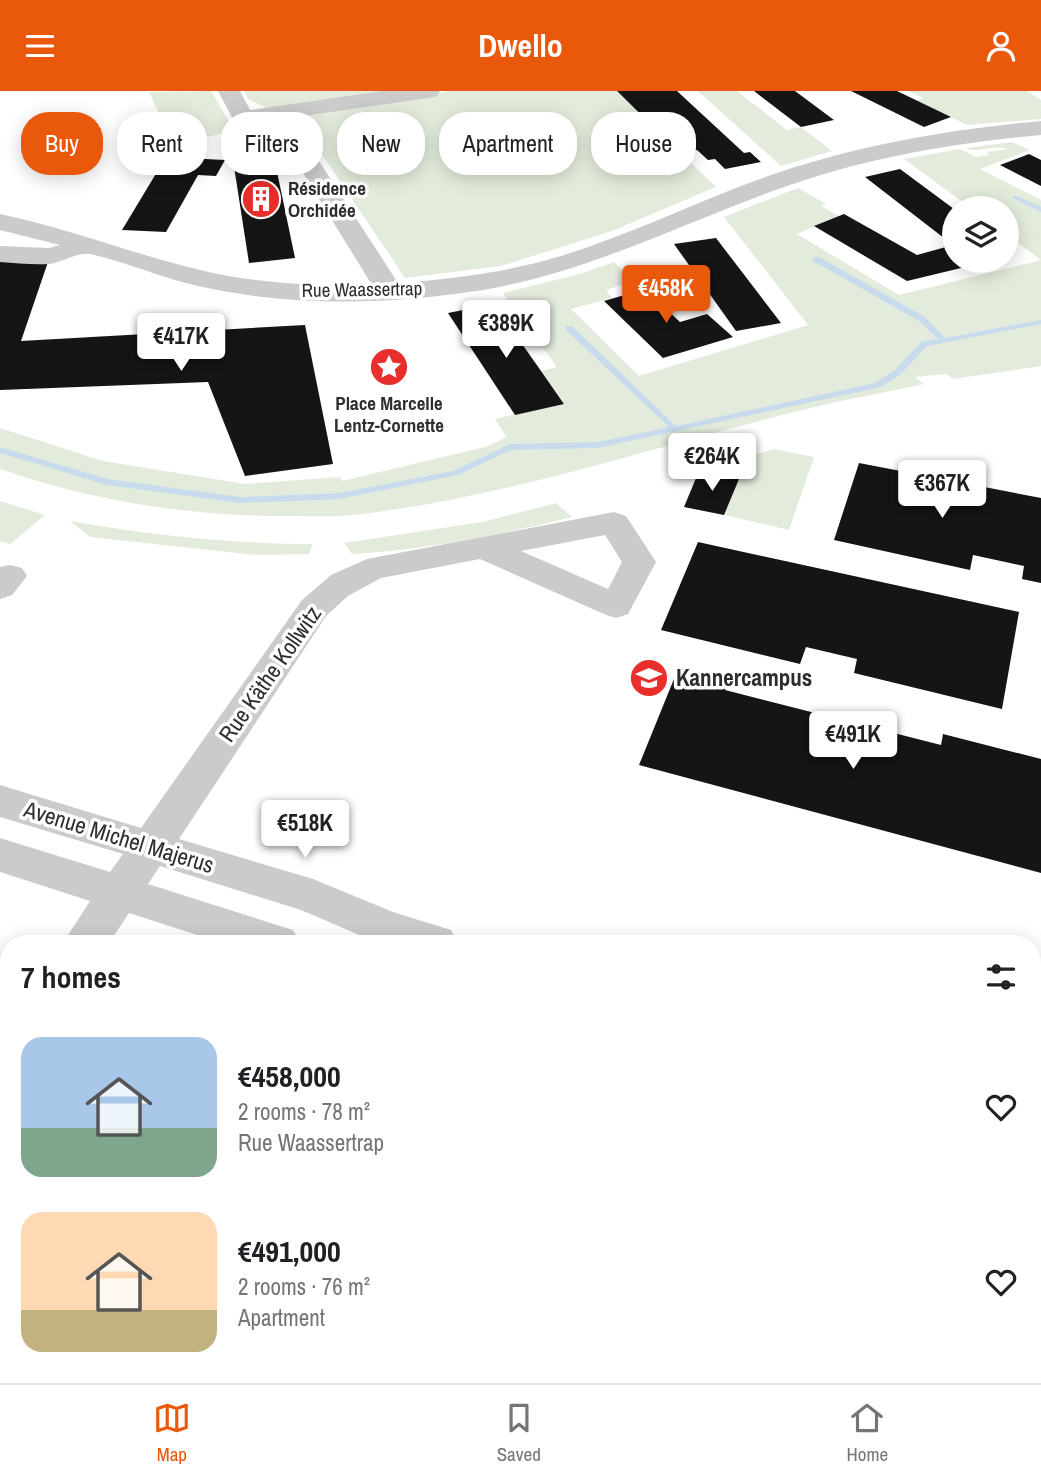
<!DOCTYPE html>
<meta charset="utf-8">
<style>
body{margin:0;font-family:"Archivo Narrow",sans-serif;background:#f6f6f6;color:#202124;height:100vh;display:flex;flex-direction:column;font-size:26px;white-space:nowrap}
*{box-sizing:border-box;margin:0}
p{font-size:23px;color:#757577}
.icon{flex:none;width:38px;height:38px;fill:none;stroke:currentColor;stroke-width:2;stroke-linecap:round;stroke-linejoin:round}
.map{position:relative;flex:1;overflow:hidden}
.panel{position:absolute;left:0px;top:844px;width:1041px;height:450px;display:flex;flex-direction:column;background:#fff;border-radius:28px 28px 0 0;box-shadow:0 4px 18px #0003}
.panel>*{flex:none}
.hud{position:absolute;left:21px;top:21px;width:999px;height:63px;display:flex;gap:14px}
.fabs{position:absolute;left:942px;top:105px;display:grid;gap:14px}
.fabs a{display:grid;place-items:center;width:77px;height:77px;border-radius:50%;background:#fff;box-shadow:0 4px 18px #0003;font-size:35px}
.price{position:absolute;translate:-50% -60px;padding:0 16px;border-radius:7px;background:#fff;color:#222;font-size:23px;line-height:46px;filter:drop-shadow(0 2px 4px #0008)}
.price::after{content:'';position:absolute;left:50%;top:42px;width:21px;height:16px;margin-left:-10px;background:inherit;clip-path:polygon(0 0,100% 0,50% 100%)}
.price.active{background:#ea580c;color:#fff}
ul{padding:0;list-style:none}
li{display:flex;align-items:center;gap:21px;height:175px;padding:0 21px}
li span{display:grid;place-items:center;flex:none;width:196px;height:140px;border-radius:21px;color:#555}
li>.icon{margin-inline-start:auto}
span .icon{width:84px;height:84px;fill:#fffc;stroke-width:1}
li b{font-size:30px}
h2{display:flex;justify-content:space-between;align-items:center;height:84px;padding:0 21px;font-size:30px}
.chip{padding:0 24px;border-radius:28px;background:#fff;box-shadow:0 4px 18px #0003;font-size:24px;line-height:63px}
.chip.active{background:#ea580c;color:#fff}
header{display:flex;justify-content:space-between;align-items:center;height:91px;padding:0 21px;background:#ea580c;color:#fff;font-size:32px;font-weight:700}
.menu{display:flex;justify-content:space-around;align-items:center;height:98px;border-top:2px solid #e0e0e0;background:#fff;font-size:19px;color:#757577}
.menu a{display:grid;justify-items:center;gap:4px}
.menu .active{color:#ea580c}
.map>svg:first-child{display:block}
</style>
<header><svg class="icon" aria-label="menu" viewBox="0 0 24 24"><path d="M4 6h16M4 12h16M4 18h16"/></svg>Dwello<svg class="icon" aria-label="person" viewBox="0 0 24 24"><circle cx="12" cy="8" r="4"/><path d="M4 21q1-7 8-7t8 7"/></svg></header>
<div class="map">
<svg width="1041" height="1292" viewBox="0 0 1041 1292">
<rect width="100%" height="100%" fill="#fff"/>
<!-- green -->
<g fill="#e3ecdc">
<path d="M211 0 228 29 238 38 174 55 149 1Z"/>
<path d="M244 0H405L271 19 248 8Z"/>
<path d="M451 0H617L716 96 612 140 501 175 405 187 321 62 302 48 275 36 279 25Z"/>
<path d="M698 0H737L787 39 801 36 832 60 781 75Z"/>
<path d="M908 0H1027L1041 9V28L967 34 917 10 923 7Z"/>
<path d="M1012 51 1030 59 980 78 1041 109V275L953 288 946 283 915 286 924 293C885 302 845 308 806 318 655 355 509 406 354 424 335 426 315 425 296 425 195 426 95 411 0 378V337L103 370 245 393 340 386 342 390 489 355 506 346 495 328 564 312 541 280 557 276 503 202 580 183 614 171 634 190 606 199 612 207 571 218 639 285 808 234 724 126 798 97 826 113 821 115 839 125 797 143 899 204 1041 169 1006 143V117H971L904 68 960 58 976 66 990 64 987 61 1007 58C993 53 979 63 966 57Z"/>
<path d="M774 358 814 366 789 439 724 424 738 389 700 379Z"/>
<path d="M0 410 45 424 10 453 0 450Z"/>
<path d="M556 412 572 426C498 444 432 458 355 463L351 462 344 452 482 431Z"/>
<path d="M70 430C151 444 231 453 313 453L309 463 256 464 90 446Z"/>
</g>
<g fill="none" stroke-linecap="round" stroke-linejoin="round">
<!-- stream -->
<g fill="#c7dbec" fill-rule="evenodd">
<path d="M1013 105H1017L1041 116V121L1013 107Z"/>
<path d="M813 166H819L925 226 945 247 1041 229V233L927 255 901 283 881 296 598 357 511 359 458 384 339 408 240 412 107 394 0 362V356L108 388 240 406 339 402 453 380 510 353 598 351 669 336 566 239V235H572L676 335 875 292 895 279 921 251 938 248 919 230 813 170Z"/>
</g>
</g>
<!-- building -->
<g fill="#151515">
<path d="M617 0H677L744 62 750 61 761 71 725 78 715 68 708 69 697 59 680 62Z"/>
<path d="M754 0H795L834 29 801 36Z"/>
<path d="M851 0H897L951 26 924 36Z"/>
<path d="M1029 63 1041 69V95L1000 74Z"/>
<path d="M166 66 225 69 216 85 198 84 166 141 122 139Z"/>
<path d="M233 69 275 71 295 167 249 172Z"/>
<path d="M900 78 954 118V170L986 171 907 190 814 135 844 123 917 164 953 154 865 86Z"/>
<path d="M716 147 781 232 736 240 674 153Z"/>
<path d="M0 167 49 168 21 250 305 234 333 373 245 385 208 291 0 299Z"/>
<path d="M645 198 680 231 707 223 733 246 663 267 604 210Z"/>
<path d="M494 213 541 280 564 313 515 324 448 222Z"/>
<path d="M859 372 1041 407V492L1022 488 1024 475 973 464 970 479 834 449Z"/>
<path d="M699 380 739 388 724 424 684 416Z"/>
<path d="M698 451 1019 521 1002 618 854 582 857 568 806 556 800 573 661 539Z"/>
<path d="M678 578 728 590 725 599 941 654 943 643 1041 668V782L639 674Z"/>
</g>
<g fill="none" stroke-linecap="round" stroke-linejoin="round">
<!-- minor -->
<g fill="#cbcbcb" fill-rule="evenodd">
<path d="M218 0H240L250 19 383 0H440L437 5 429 7 261 31 315 64 398 192C453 188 508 181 561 165 636 142 706 106 780 81 864 53 953 38 1041 30V44C950 52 859 68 773 100 675 136 587 181 483 199 389 214 291 216 198 195 162 187 126 171 90 163 77 161 62 172 48 173 33 174 16 172 0 171V155L49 157 60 154 0 139V123C67 137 130 162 196 178 253 192 313 196 372 194L298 74 251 46 235 32Z"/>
<path d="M614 421 626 425 656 471 628 523 616 527 604 523 480 468 381 487 348 505 326 525 179 748 313 788 393 821 451 839 458 852H378L301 819 160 775 148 793 293 839 300 852H222L129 822 109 852H63L90 810 0 781V747L110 781 123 763 0 726V694L141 737 302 509 331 484 367 468ZM605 444 622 471 608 498 521 460Z"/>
<path d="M10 474 22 477 27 485 12 504 0 508V476Z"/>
<path d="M9 943V995L0 998V946Z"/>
<path d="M1032 1011 1041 1013V1059L1032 1056Z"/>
<path d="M1032 1070 1041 1073V1121L1032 1118Z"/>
<path d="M0 1200 9 1204V1258L0 1254Z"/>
<path d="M110 1284H179L182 1292H113Z"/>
</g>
</g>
<!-- icons -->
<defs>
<g id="building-disc" transform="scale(2.0125)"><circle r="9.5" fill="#e92f2d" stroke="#fff"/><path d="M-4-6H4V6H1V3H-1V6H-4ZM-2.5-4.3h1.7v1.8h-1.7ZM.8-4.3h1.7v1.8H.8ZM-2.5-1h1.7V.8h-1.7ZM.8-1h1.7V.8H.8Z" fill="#fff"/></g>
<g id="sight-disc" transform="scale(2.0125)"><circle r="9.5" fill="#e92f2d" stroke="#fff"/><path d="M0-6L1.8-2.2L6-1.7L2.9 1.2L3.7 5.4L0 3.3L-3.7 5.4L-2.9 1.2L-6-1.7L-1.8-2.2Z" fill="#fff"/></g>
<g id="school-disc" transform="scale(2.0125)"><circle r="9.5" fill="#e92f2d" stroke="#fff"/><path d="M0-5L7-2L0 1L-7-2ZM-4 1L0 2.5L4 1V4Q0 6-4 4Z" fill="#fff"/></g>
</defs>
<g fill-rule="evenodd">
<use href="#building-disc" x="261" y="108"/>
<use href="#sight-disc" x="389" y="276"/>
<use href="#school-disc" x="649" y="587"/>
</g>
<g text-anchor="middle" stroke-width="7" stroke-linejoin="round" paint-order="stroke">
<!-- far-poi labels -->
<g font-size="19" font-weight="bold" fill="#2e2e2e" stroke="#fff" text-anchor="start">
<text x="288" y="104">Résidence<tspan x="288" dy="22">Orchidée</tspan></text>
<text x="389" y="319" text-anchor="middle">Place Marcelle<tspan x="389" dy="22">Lentz-Cornette</tspan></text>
</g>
<!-- far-street labels -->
<g font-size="19" fill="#2e2e2e" stroke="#fff">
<text transform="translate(362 198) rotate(-1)" y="7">Rue Waassertrap</text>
</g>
<!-- street labels -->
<g font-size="23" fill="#2e2e2e" stroke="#fff">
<text transform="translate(270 583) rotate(-55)" y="8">Rue Käthe Kollwitz</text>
<text transform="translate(119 746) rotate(17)" y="8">Avenue Michel Majerus</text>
</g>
<!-- poi labels -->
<g font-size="23" font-weight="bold" fill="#2e2e2e" stroke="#fff" text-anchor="start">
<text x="676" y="595">Kannercampus</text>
</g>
</g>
</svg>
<div class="fabs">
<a><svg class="icon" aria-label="layers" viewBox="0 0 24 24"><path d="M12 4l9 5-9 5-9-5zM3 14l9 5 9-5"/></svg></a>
</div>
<b class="price active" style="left:666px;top:234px">€458K</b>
<b class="price" style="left:506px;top:269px">€389K</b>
<b class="price" style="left:181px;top:282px">€417K</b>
<b class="price" style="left:712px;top:402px">€264K</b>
<b class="price" style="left:942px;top:429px">€367K</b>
<b class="price" style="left:853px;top:680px">€491K</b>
<b class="price" style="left:305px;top:769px">€518K</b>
<div class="hud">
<a class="chip active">Buy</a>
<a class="chip">Rent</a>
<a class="chip">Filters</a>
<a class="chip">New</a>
<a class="chip">Apartment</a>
<a class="chip">House</a>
</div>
<section class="panel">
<h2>7 homes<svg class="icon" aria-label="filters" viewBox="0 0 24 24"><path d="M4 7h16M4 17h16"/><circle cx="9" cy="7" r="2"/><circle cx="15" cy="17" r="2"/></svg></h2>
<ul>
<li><span style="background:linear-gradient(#a9c7e8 65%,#7fa58c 0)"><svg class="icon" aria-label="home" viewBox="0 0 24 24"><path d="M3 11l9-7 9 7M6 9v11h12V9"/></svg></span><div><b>€458,000</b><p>2 rooms · 78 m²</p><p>Rue Waassertrap</p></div><svg class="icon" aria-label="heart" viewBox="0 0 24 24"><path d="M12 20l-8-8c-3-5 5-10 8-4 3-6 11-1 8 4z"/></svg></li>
<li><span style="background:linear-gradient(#ffd9b3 70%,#c2b280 0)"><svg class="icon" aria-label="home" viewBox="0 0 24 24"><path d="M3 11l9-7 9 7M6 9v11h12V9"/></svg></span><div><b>€491,000</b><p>2 rooms · 76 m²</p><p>Apartment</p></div><svg class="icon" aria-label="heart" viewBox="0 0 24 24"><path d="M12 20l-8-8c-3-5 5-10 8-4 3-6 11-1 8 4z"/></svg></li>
</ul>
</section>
</div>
<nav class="menu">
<a class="active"><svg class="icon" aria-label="map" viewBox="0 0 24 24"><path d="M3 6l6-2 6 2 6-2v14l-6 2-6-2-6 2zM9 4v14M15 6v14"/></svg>Map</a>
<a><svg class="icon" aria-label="saved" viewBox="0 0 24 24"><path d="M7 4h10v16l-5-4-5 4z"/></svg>Saved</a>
<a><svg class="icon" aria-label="home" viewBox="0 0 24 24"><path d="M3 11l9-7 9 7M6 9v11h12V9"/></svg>Home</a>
</nav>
